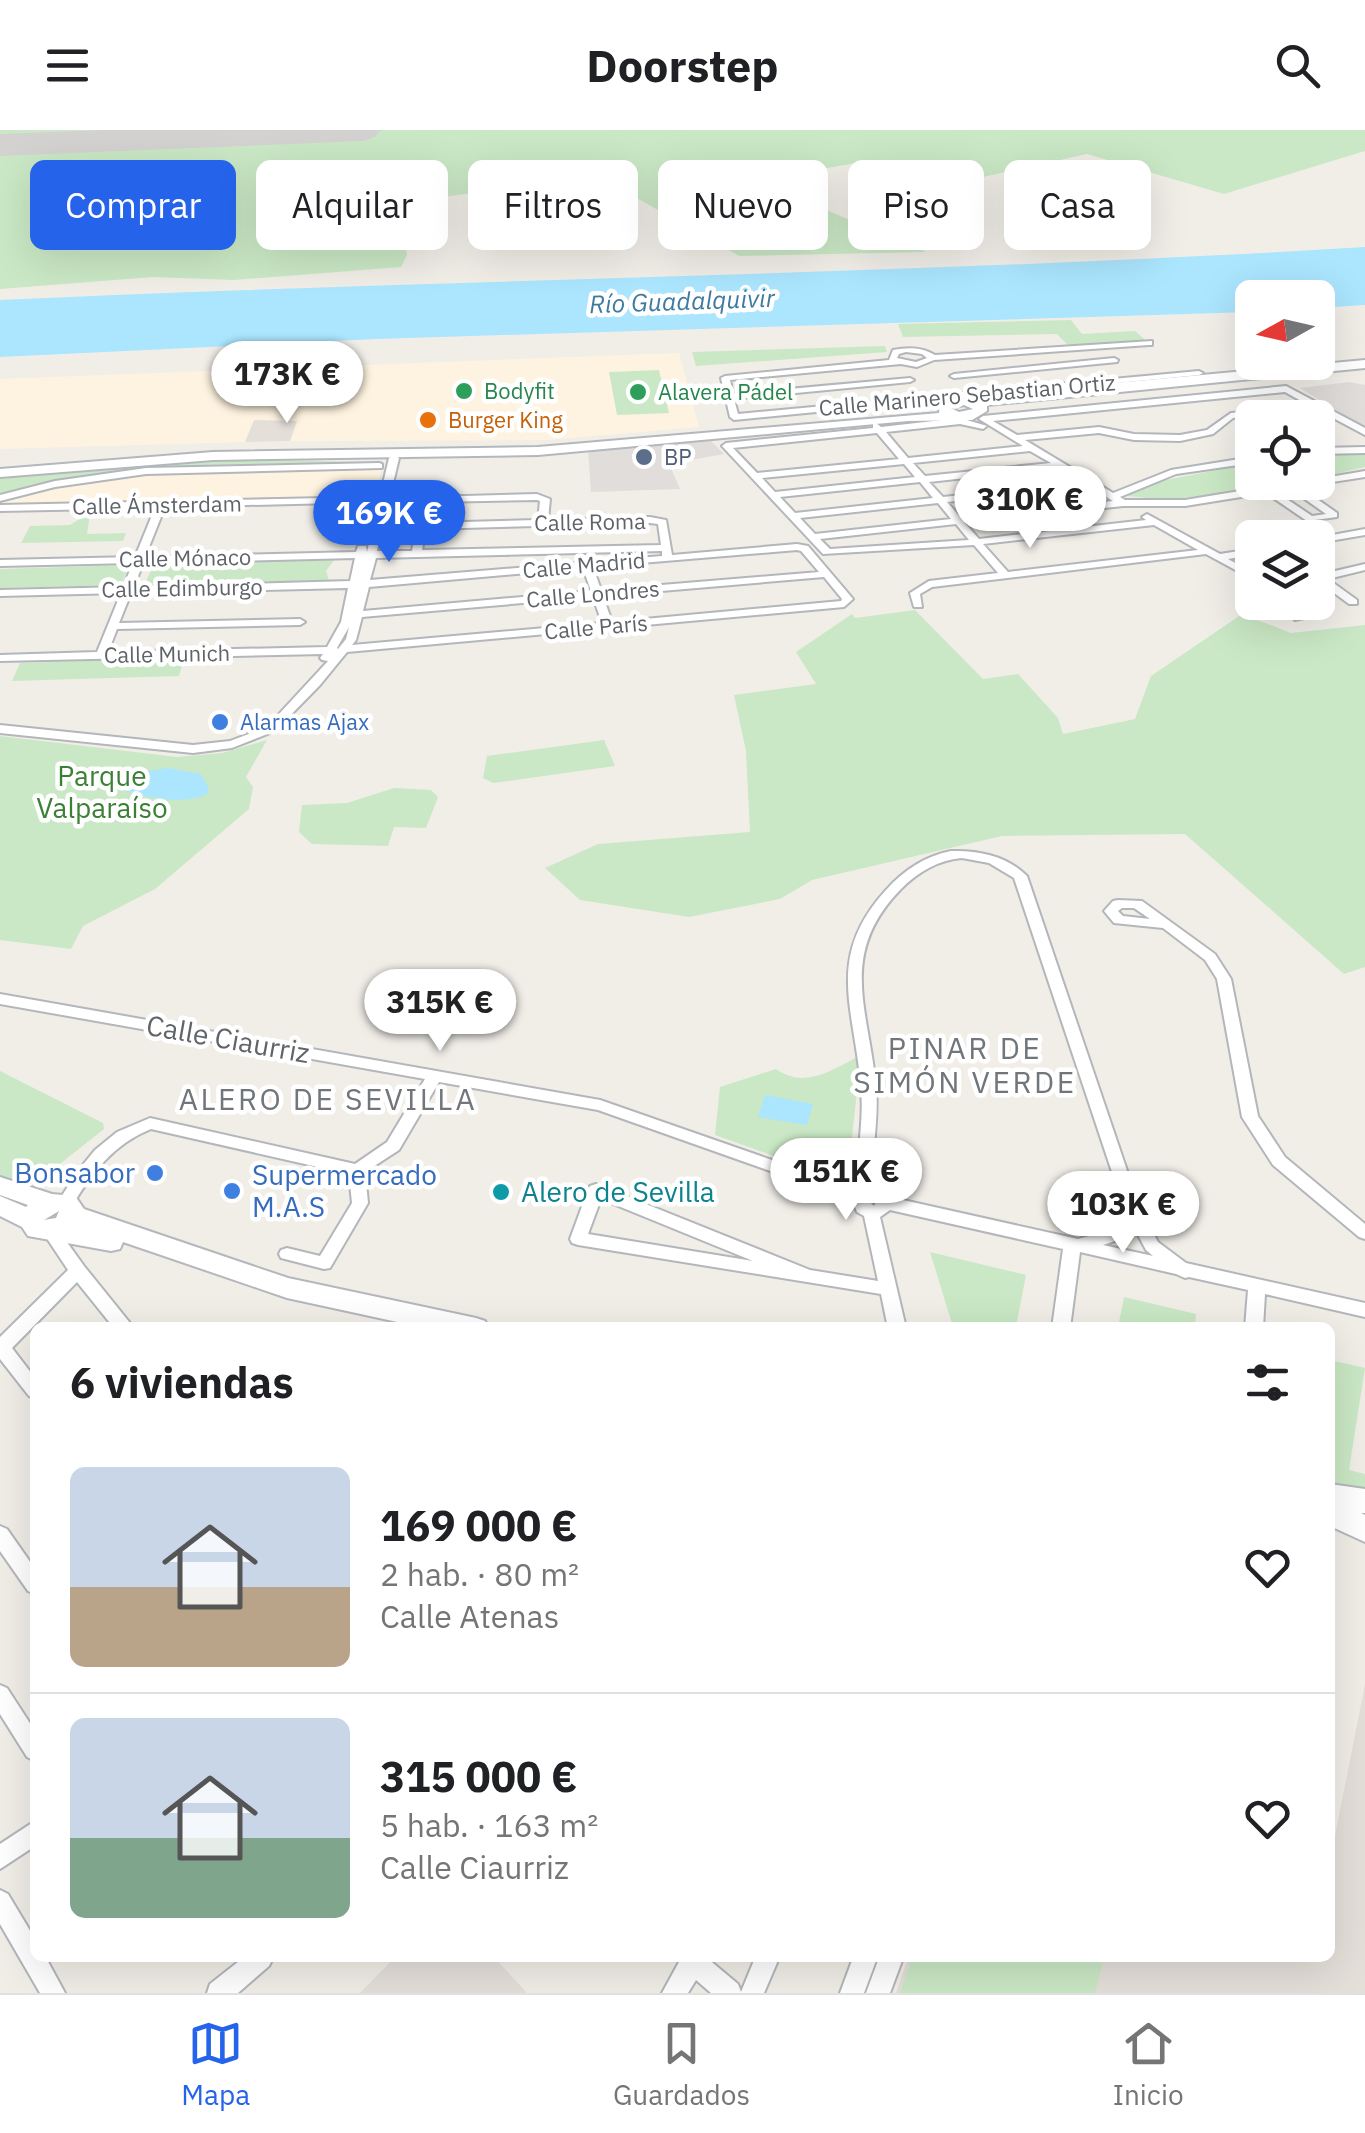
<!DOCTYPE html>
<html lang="es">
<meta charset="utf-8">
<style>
body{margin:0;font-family:"IBM Plex Sans",sans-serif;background:#f2f2f2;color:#202124;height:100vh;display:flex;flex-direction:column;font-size:38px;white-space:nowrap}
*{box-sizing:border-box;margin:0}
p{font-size:32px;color:#757577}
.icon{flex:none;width:55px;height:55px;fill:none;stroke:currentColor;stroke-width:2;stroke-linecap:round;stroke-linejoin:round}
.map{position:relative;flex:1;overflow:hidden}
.panel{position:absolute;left:30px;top:1192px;width:1305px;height:640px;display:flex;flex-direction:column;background:#fff;border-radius:15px;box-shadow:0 10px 40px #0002}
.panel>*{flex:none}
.top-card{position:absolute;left:30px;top:30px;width:1305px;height:90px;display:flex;gap:20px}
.needle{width:65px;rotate:262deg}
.controls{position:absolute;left:1235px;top:150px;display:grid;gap:20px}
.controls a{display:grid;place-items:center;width:100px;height:100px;border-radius:15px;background:#fff;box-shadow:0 10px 40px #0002;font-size:50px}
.price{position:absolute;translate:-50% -85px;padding:0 22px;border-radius:35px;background:#fff;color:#222;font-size:32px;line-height:65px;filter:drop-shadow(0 2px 5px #0008)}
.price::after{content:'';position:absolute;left:50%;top:60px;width:30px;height:22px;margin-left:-15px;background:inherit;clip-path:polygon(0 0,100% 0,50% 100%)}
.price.current{background:#2563eb;color:#fff}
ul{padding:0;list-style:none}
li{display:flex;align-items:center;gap:30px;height:250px;padding:0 40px}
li+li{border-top:2px solid #e0e0e0}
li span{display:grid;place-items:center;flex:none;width:280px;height:200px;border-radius:15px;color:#555}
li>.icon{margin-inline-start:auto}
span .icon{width:120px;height:120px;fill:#fffc;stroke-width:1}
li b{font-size:42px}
h2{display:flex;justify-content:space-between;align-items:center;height:120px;padding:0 40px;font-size:42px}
.pill{padding:0 35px;border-radius:15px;background:#fff;box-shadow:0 10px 40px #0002;font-size:35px;line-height:90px}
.pill.current{background:#2563eb;color:#fff}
header{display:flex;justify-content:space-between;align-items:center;height:130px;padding:0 40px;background:#fff;font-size:45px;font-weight:800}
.menu{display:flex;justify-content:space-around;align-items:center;height:140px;border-top:2px solid #e0e0e0;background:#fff;font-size:28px;color:#757577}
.menu a{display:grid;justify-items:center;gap:5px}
.menu .current{color:#2563eb}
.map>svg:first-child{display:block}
</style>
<header><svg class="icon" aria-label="menu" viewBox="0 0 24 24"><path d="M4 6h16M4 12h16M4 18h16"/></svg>Doorstep<svg class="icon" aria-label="search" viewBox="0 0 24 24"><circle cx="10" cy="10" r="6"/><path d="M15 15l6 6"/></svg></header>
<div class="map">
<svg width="1365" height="1863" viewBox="0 0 1365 1863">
<rect width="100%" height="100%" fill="#f1eee8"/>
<!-- commercial -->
<g fill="#fef3e0">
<path d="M679 223 699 297 547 310 290 311 297 292 255 290 245 312 0 319V249Z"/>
<path d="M383 335 373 371 0 379V372L56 356 139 343Z"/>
</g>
<!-- industrial -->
<g fill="#e0ddda">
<path d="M1349 252 1365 255V298L1300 258Z"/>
<path d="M708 308 724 324 669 334 680 359 591 362 588 320Z"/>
</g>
<!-- education -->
<g fill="#e4dfd9">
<path d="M254 290 297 291 290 311 245 312Z"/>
<path d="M1365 1554V1863H896L908 1828H1330V1731Z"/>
<path d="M394 1828H495L527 1863H360Z"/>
</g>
<!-- green -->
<g fill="#cae8c5">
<path d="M0 0H1365V21L1224 64 1087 24 943 56 857 33 755 50 926 122 739 126 598 46 399 73 407 125 401 137 234 150 153 147 0 159Z"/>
<path d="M1071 190 1082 204 1135 201 1149 213 1069 216 1057 204 903 207 898 194Z"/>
<path d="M885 216 887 222 696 236 692 222Z"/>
<path d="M659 240 669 283 617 285 609 242Z"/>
<path d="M1365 323V337L1318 348V326Z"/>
<path d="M203 329 373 332C243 335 127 330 0 365V347Z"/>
<path d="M1252 333V352L1297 353 1168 370 1127 366 1146 354Z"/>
<path d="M87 384H90L87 404 126 403 123 411 21 413 30 396 70 395Z"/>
<path d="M334 430 326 441 329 450 145 454 153 435Z"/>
<path d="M129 435 121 455 0 458V439Z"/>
<path d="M915 480 983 549 1018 544 1058 588 1063 604 1135 589 1151 546 1242 484 1291 503 1365 495V837L1344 844 1185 704 1002 706 812 750 780 769 689 787 580 770 545 738 598 714 750 702 746 621 734 565 816 554 796 522 852 484 855 488Z"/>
<path d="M184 528 179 546 12 551 20 533Z"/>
<path d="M0 606 177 627 222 623 267 610 246 647 253 657 249 679 155 759 83 796 71 819 0 810Z"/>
<path d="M604 610 615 636 493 653 483 648 487 626Z"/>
<path d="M394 658 431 660 438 667 426 698 394 697 388 716 312 714 299 702 302 675 347 673Z"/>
<path d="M861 925 847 1052 715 1005 720 957 776 939C805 960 834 939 861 925Z"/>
<path d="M0 941 103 993 104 999 27 1060 0 1046Z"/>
<path d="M930 1122 1026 1145 1016 1197H953Z"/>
<path d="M1124 1167 1196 1184 1195 1197H1118Z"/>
<path d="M1330 1230 1365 1238 1349 1340 1365 1344V1365L1330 1355Z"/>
<path d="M912 1828H1104L1095 1863H900Z"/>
</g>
<!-- water -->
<g fill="#abe5fe">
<path d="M1365 117V175L1318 178V168H1252L1251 182 376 209 0 227V170C455 149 910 145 1365 117Z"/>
<path d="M168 638 201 644 209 658 207 664C183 677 127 666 106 652L111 647Z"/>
<path d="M765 965 813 974 807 995 758 987Z"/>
</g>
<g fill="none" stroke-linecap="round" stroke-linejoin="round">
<!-- runway -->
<path fill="#d4d2d0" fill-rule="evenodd" d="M103 0H381L375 7 363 11 0 26V4Z"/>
<!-- street casing -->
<g stroke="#b3b6ba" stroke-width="4">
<g id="street">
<path d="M1152 211V215H1149L934 230 917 237 901 234 730 250 733 264 910 248 914 250 910 252 734 269 738 284 1199 241 1203 243 1199 245 734 290 730 287 721 248 725 246 889 230 893 220C908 217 922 217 935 225ZM906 222 922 224 927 228 916 232 897 228 899 224Z"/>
<path d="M1114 228 1118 230 1117 232 954 248 950 246 954 244Z"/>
<path d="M1286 256 1365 298V305L1318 280 1233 288 1213 304 1180 311 1134 310 1099 303 1025 310 1113 363 1171 340 1252 327V333L1176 344 1120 367 1125 370H1185L1295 352H1318V349L1365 341V347L1300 357 1337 383V387L1307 391 1266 363 1185 376H1123L965 393 979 409 1146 390 1142 387 1147 384 1220 424 1252 419V425L1228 429 1252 442V449L1206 424 932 457 920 464 922 477H914L910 463 929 451 998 443 974 415 823 424 722 316 726 313 873 298V294L876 293 881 297 960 288 987 296 983 299 960 294 886 302 908 328 1023 316 979 289 983 286ZM1285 262 1310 276 1231 283 1207 300 1180 305 1134 304 1099 297 1017 305 993 291ZM877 303 899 329 757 343 733 318ZM1030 321 1051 333 925 346 913 333ZM904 334 915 347 775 362 762 348ZM1058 338 1082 352 943 367 929 352ZM920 352 933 368 795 383 780 367ZM1090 357 1113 371 961 388 947 372ZM1291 359 1292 360 1326 384 1312 386 1275 361ZM938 373 951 389 815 404 800 388ZM956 394 969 410 830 419 820 409ZM1154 395 1198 420 1008 442 983 414Z"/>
<path d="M1365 317V323L1318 324V318Z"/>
<path d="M394 325 399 328 377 421H412L420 372 428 367 537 364 550 369 548 390 650 387 666 390 672 425 797 414 808 416 853 469 844 477 347 522 320 555 275 601 232 618 193 623 0 603V595L193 615 230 611 267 597 328 531 322 530 320 528 323 524 0 531V525L97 522 121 463 0 466V460L123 457 133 433 0 436V430L135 427 155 378 0 381V375L374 367 377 368V372L165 377 145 427 356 422 358 416H366L367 422 389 328ZM537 370 540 371 538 390 426 393 430 373 433 372ZM650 393 658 394 661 415 422 420 426 399ZM797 420 801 421 819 442 601 460 593 437ZM662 421V426L370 450 376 428ZM355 428 350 451 134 457 143 433ZM583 438 591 461 363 481 369 457ZM824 447 842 469 841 471 612 492 603 466ZM348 458 341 492 327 517 108 522 117 499 300 495 305 492 300 489 119 493 131 463ZM593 467 602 493 352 515 356 510 362 487ZM349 497 346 509 338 519 337 518Z"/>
<path d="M379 333 382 334V338L146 344 55 357 0 371V365L55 351 146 338Z"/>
<path d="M1365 399V405L1318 413 1316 408Z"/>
<path d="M1365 434V440L1328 449 1357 470V474H1349L1318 451V445Z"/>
<path d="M1276 472H1288L1304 488 1295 490Z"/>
<path d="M951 721C979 720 1007 726 1027 746L1139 1076 1158 1112 1186 1133 1365 1173V1187L1265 1164 1263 1198H1245L1248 1160 1189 1147 1185 1148 1176 1144 1080 1122 1070 1198H1052L1063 1119 890 1080 880 1087 906 1198H888L881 1164 578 1115 572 1113 570 1109 588 1060 590 1056 596 1054 810 1140 878 1151 864 1086 857 1082 852 1070 598 980 439 952 399 1020 365 1042 368 1073 330 1138 324 1139 281 1128 279 1124 281 1120 287 1118 320 1126 352 1073 349 1044 151 999C114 1014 92 1042 72 1076H60L58 1072 77 1042 95 1020 117 1002 150 988 355 1034 387 1012 425 949 0 874V864L600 970 855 1059C857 1026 864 991 861 958 855 879 824 828 886 760 904 740 925 726 951 721ZM962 728 989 733 1014 748 1123 1075 1103 1102 1078 1109 894 1068 887 1055 872 1050C872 1019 879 988 876 957 869 880 837 824 901 759 918 742 938 730 962 728ZM872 1062 878 1068 874 1076 868 1070ZM601 1069 753 1131 588 1104ZM1130 1090 1146 1120 1153 1126 1103 1115 1115 1111Z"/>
<path d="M1118 770 1142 771 1215 824 1231 849 1258 986 1285 1027 1365 1094V1109L1359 1107 1273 1035 1242 987 1217 849 1205 830 1163 798 1114 793 1104 781 1113 771ZM1122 778H1134L1150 789 1123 786 1118 781Z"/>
<path d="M50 1095 56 1097 84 1136 134 1198H114L77 1152 12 1218 35 1248V1268L29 1266 0 1229V1207L68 1140 42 1101 44 1097Z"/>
<path d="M0 1396 7 1399 35 1439V1464L28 1461 0 1421Z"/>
<path d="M0 1555 7 1558 35 1601V1631L27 1627 0 1584Z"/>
<path d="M35 1691V1716L0 1739V1714Z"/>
<path d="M0 1760 8 1764 35 1809V1828H46L65 1863H40L0 1794Z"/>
<path d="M243 1828H273L269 1836 238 1863H207L210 1854Z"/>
<path d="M677 1828H707L738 1854 741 1862 755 1828H779L764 1863H711L696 1850 688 1863H662L679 1832Z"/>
<path d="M853 1828H877L864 1863H840Z"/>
<path d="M879 1828H903L890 1863H866Z"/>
</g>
</g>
<!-- secondary casing -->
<g stroke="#b4b8bc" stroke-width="4">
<g id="secondary">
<path d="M1365 230V238L987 275V281L972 290 908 291 538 325 213 330 0 347V339L213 322 538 317 939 283 940 272 965 267ZM964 275 973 279 959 282 951 278Z"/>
<path d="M0 1047 52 1064 75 1066 84 1079 288 1148 476 1188 485 1191 489 1198H425L287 1168 123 1112 120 1119 111 1121 28 1106 22 1097 0 1086V1066L26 1077 28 1075 0 1065ZM59 1081 56 1088 44 1090Z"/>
<path d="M1330 1354 1365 1359V1383H1361L1365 1385V1412L1330 1396Z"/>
</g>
</g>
<!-- street -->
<use href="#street" fill="#fff" fill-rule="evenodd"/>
<!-- secondary -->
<use href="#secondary" fill="#fff" fill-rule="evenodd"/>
</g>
<!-- markers -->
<g fill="#2e9e5b" stroke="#fff" stroke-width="4">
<circle cx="464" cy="261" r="10"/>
<circle cx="638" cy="262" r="10"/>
</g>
<circle fill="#e8710a" stroke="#fff" stroke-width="4" cx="428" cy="290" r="10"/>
<circle fill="#5c6f8a" stroke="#fff" stroke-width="4" cx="644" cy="327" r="10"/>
<g fill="#3f7fe0" stroke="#fff" stroke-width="4">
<circle cx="220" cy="592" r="10"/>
<circle cx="155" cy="1043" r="10"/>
<circle cx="232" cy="1061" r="10"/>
</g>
<circle fill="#0f9aa8" stroke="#fff" stroke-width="4" cx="501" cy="1062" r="10"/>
<g text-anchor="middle" stroke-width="9" stroke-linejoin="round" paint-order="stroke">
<!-- far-leisure labels -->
<g font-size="22" fill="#27864d" stroke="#fff" text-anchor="start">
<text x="484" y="269">Bodyfit</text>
<text x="658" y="270">Alavera Pádel</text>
</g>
<!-- far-street labels -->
<g font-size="22" fill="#5f6468" stroke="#fff">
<text transform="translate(967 265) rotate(-5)" y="8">Calle Marinero Sebastian Ortiz</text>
<text transform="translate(157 375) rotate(-1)" y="8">Calle Ámsterdam</text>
<text transform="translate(590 392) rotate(-1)" y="8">Calle Roma</text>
<text transform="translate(185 428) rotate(-1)" y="8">Calle Mónaco</text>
<text transform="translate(584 435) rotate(-5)" y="8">Calle Madrid</text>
<text transform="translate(182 458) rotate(-1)" y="8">Calle Edimburgo</text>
<text transform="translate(593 464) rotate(-5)" y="8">Calle Londres</text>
<text transform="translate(596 497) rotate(-5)" y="8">Calle París</text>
<text transform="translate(167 524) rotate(-1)" y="8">Calle Munich</text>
</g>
<!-- far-food labels -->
<g font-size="22" fill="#c56008" stroke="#fff" text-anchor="start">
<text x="448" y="298">Burger King</text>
</g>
<!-- far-service labels -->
<g font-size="22" fill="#4e5e75" stroke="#fff" text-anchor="start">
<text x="664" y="335">BP</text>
</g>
<!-- far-shop labels -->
<g font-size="22" fill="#366cbe" stroke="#fff" text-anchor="start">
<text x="240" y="600">Alarmas Ajax</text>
</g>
<!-- far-water labels -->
<g font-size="25" font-style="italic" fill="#3f7ba0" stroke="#fff">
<text transform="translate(682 171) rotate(-2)" y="9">Río Guadalquivir</text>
</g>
<!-- park labels -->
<g font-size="28" fill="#3b8135" stroke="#fff">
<text x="102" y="656">Parque<tspan x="102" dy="32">Valparaíso</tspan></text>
</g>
<!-- street labels -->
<g font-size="28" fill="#5f6468" stroke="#fff">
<text transform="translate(228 909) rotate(10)" y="10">Calle Ciaurriz</text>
</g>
<!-- shop labels -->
<g font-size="28" fill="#366cbe" stroke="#fff" text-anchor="end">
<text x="135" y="1053">Bonsabor</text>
<text x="252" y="1055" text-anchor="start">Supermercado<tspan x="252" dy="32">M.A.S</tspan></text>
</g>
<!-- culture labels -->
<g font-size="28" fill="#0d838f" stroke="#fff" text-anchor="start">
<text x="521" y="1072">Alero de Sevilla</text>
</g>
<!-- neighbourhood labels -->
<g font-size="30" letter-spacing="2.5" fill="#70767a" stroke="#fff">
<text x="965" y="929">PINAR DE<tspan x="965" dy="34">SIMÓN VERDE</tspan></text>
<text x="328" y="980">ALERO DE SEVILLA</text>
</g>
</g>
</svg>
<div class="controls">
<a><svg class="needle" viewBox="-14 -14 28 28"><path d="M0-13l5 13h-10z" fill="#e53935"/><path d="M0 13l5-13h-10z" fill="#757577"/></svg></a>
<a><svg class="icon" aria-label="locate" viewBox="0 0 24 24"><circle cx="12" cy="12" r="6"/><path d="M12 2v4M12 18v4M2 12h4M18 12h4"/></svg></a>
<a><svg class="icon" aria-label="layers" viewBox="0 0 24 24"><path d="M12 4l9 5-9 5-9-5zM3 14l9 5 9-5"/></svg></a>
</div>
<b class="price" style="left:287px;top:296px">173K €</b>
<b class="price" style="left:1030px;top:421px">310K €</b>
<b class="price current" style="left:389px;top:435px">169K €</b>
<b class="price" style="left:440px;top:924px">315K €</b>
<b class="price" style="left:846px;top:1093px">151K €</b>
<b class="price" style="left:1123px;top:1126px">103K €</b>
<div class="top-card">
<a class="pill current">Comprar</a>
<a class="pill">Alquilar</a>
<a class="pill">Filtros</a>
<a class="pill">Nuevo</a>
<a class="pill">Piso</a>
<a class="pill">Casa</a>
</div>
<section class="panel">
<h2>6 viviendas<svg class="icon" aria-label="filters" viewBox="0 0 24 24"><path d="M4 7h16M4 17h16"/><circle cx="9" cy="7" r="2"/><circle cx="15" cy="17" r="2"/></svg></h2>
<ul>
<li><span style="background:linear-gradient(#c9d6e8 60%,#b9a48a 0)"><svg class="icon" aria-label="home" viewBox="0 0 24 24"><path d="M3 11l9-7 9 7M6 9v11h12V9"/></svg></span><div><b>169 000 €</b><p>2 hab. · 80 m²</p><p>Calle Atenas</p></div><svg class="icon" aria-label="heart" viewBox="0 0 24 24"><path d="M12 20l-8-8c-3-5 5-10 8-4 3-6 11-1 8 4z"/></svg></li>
<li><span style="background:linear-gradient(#c9d6e8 60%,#7fa58c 0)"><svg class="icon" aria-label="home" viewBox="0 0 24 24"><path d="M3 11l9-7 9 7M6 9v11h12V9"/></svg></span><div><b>315 000 €</b><p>5 hab. · 163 m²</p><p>Calle Ciaurriz</p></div><svg class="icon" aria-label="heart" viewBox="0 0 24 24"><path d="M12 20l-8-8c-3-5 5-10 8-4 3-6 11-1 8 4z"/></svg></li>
</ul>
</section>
</div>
<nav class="menu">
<a class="current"><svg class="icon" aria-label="map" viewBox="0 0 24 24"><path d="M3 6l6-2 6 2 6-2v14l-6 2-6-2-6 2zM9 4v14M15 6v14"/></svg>Mapa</a>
<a><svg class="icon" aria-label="saved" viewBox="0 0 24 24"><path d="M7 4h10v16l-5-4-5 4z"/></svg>Guardados</a>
<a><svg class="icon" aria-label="home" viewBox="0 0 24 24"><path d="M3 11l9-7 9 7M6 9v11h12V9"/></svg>Inicio</a>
</nav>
